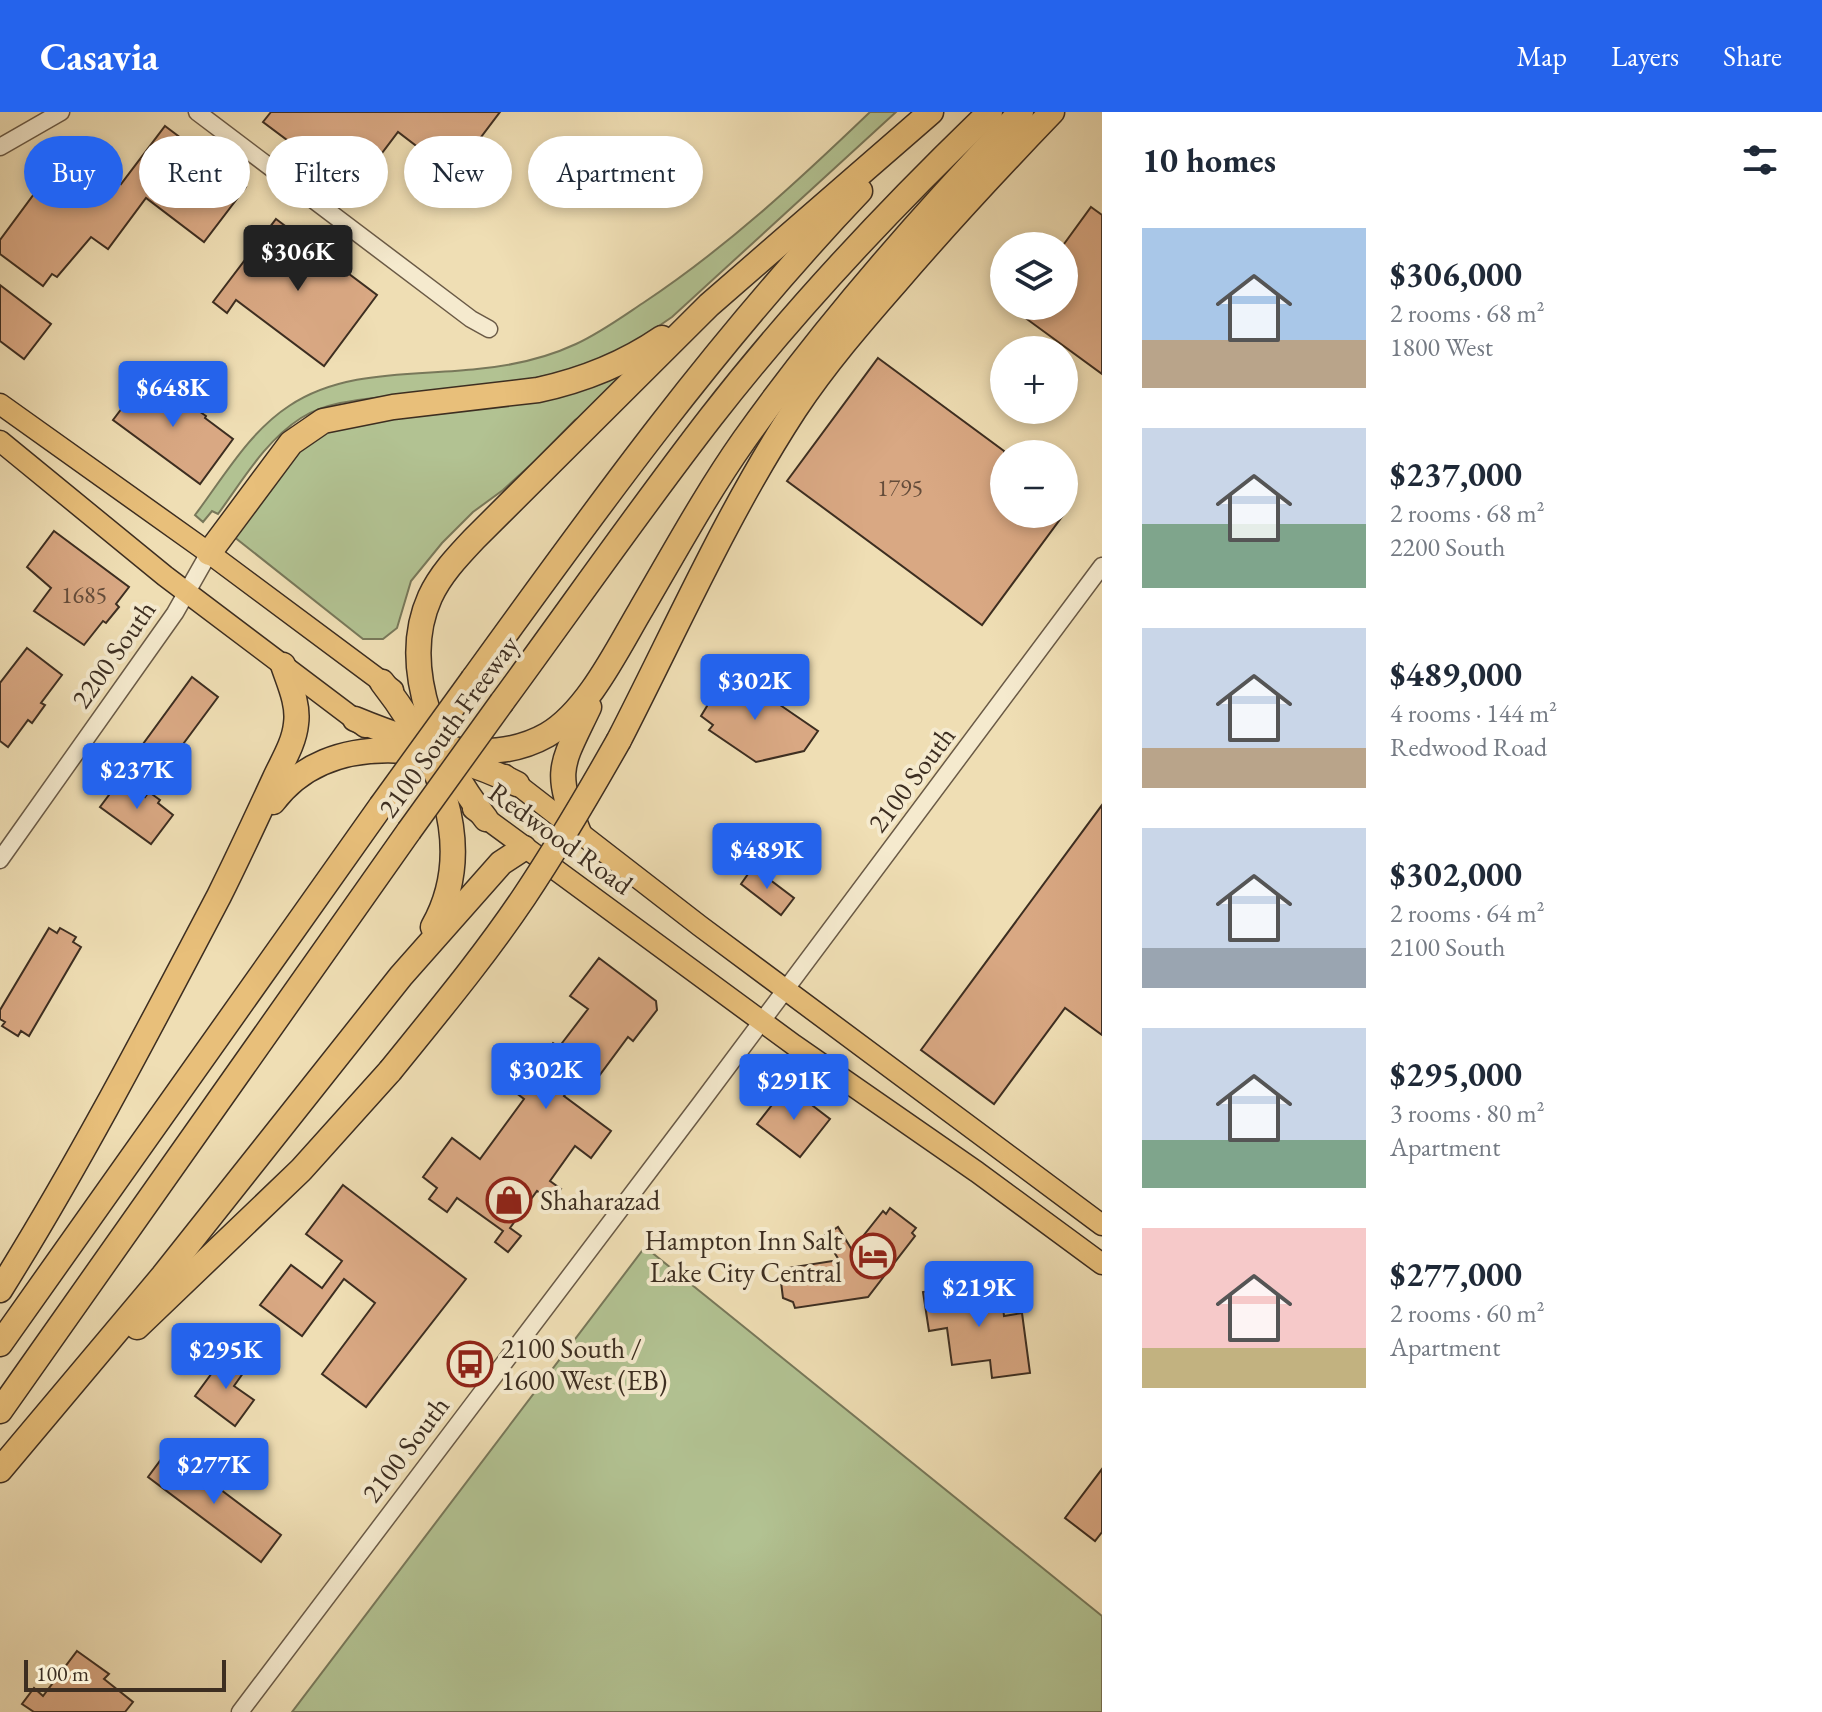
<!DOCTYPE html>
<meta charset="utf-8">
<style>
body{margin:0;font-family:"EB Garamond",serif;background:#f6f6f7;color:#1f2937;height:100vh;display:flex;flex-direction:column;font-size:30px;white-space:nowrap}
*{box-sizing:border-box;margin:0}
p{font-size:26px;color:#747a83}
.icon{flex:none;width:44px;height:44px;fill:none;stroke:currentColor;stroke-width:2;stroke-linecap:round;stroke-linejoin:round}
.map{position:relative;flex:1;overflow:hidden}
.sheet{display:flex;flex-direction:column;background:#fff;width:720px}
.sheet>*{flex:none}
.hud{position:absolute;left:24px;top:24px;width:760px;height:72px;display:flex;gap:16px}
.controls{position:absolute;left:990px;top:120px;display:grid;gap:16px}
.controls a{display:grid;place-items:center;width:88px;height:88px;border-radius:50%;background:#fff;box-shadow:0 4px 12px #0003;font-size:40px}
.scale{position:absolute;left:24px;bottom:20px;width:202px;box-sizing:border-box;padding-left:8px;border:4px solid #3d2e21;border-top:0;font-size:22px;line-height:28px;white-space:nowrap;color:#3d2e21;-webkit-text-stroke:6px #f5eace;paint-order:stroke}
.price{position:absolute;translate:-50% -68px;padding:0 18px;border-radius:8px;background:#2563eb;color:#fff;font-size:26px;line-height:52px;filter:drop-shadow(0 2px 4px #0008)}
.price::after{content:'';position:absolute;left:50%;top:48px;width:24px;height:18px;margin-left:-12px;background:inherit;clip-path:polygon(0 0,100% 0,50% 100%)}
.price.on{background:#222;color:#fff}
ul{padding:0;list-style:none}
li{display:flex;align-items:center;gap:24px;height:200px;padding:0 40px}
li span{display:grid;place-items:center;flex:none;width:224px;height:160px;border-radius:0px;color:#555}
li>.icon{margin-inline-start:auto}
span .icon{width:96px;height:96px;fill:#fffc;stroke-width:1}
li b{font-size:34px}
h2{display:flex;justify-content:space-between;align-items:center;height:96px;padding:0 40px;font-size:34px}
.pill{padding:0 28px;border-radius:36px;background:#fff;box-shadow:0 4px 12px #0003;font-size:28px;line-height:72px}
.pill.on{background:#2563eb;color:#fff}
header{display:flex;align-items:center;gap:48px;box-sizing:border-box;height:112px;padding:0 40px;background:#2563eb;color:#fff}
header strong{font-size:38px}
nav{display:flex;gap:44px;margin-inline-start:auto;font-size:28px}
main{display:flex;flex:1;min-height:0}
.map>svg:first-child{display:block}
</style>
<header>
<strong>Casavia</strong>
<nav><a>Map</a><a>Layers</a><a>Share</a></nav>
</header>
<main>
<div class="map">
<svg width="1102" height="1600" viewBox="0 0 1102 1600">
<rect width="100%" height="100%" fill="#efdeb4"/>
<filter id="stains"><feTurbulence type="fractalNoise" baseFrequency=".0025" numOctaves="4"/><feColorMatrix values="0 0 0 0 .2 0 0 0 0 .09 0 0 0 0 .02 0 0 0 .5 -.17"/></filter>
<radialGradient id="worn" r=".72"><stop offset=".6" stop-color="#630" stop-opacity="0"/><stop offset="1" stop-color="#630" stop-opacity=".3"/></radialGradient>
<!-- green -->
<g fill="#b2c292" stroke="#78785a" stroke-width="2">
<path d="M870 0H896L672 205C642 226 611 245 575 256 522 273 463 275 407 282 373 287 331 287 301 306 265 329 243 368 218 402L212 399 203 410 195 403C223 366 249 320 289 294 344 257 415 264 477 257 510 254 546 246 576 232 600 221 622 205 643 191 726 136 798 69 870 0Z"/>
<path d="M620 257 625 265 593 297 575 308 535 349 503 378 473 400 442 431 411 469 397 516 383 527H363L233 424 281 355 315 323Z"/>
<path d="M645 1135 1102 1504V1600H292Z"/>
</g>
<!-- building -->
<g fill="#d9a883" stroke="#3d2e21" stroke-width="2">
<path d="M271 0H500L453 62 398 20 354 78 263 10Z"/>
<path d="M165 14 246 75 204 130 146 86 108 137 91 125 57 165 52 162 43 174 0 142V128L34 82 44 90 80 42 121 72Z"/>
<path d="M1091 95 1102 103V262L1009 194H1064V132Z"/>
<path d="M276 107 377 183 324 254 236 188 227 201 213 190Z"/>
<path d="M0 173 51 212 24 247 0 229Z"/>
<path d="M878 246 1004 339V402H1064L982 513 787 369Z"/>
<path d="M147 263 206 304 205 306 233 327 200 372 113 308Z"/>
<path d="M54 419 129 475 116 492 119 495 106 511 103 509 84 533 34 499 51 476 27 455Z"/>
<path d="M27 536 62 563 41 591 45 593 32 611 28 608 8 635 0 629V571Z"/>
<path d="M729 558 818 619 804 639 756 650 709 618 713 613 701 604Z"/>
<path d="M192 565 218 585 169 651 143 632Z"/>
<path d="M121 667 145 685 149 680 160 688 158 691 173 703 151 732 100 695Z"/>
<path d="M1102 693V923L1065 896 994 992 921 938Z"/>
<path d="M753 755 794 786 781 803 741 772Z"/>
<path d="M49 816 57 821 60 816 76 825 73 830 81 835 29 924 21 919 18 924 2 914 5 910 0 907V898Z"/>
<path d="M599 846 656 889 657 898 633 929 628 925 596 968 584 959 564 984 611 1019 591 1046 575 1034 550 1069 561 1077 552 1090 537 1079 510 1116 521 1124 508 1140 495 1130 503 1119 457 1086 447 1100 429 1087 437 1076 423 1065 452 1026 480 1047 524 987 515 980 553 931 559 935 588 897 570 884Z"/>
<path d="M787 974 830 1007 800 1045 757 1012Z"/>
<path d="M343 1073 466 1167 366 1295 322 1262 375 1191 344 1167 302 1224 260 1193 291 1153 322 1176 342 1149 306 1122Z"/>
<path d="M890 1096 916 1116 912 1121 915 1124 868 1185 795 1196 793 1190 783 1186 780 1162 789 1160 788 1156 839 1148 824 1124 838 1115 852 1138 883 1099 886 1102Z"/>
<path d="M982 1172 984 1188 1002 1186 1004 1204 1022 1201 1030 1261 992 1266 990 1248 952 1253 947 1216 929 1219 923 1180Z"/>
<path d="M226 1242 246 1257 234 1274 254 1288 235 1314 195 1284Z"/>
<path d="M168 1338 281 1423 261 1450 148 1365Z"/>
<path d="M1102 1357V1420L1095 1429 1065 1406Z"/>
<path d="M77 1539 109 1562 104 1567 133 1590 125 1600H34L22 1592 34 1576 43 1584Z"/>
</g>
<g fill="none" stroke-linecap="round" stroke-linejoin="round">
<!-- minor casing -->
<g stroke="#6a5a46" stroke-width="19">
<g id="minor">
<path d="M197 0 471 207 489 217"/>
<path d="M0 35 61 0"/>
<path d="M0 748 175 501 209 441"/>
<path d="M240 1600 700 992 1102 454"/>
</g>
</g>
<!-- major casing -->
<g stroke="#3d2e21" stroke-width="23">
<g id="major">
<path d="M0 292 209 441 393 578"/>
<path d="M0 329 165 464 365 615"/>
<path d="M505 663 700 814 1102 1113"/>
<path d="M473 697 794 933 977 1060 1102 1152"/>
</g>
</g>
<!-- highway casing -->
<g stroke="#3d2e21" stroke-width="27">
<g id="highway">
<path d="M209 441 291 331 323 309 393 295 538 278C584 268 624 252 662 226"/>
<path d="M473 567C595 398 716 230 860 79"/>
<path d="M382 570C435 638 480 732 433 815"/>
<path d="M502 590C571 496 639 398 711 305 795 197 891 95 990 0"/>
<path d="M355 607C413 631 487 657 547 623 587 600 617 538 640 499 674 441 706 382 744 328 827 211 922 103 1021 0"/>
<path d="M619 628C676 517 727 401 795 297 825 252 861 210 897 169 947 111 999 55 1052 0"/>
<path d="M273 690C330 614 443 634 517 672"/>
<path d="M486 707C441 650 397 558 430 485 440 463 457 445 474 427L709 193 931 0"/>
<path d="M579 721C553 657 561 654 589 595"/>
<path d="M0 1178C80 1050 149 917 219 784 238 746 256 707 274 668 282 650 294 632 296 612 299 592 289 571 283 553"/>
<path d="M137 1215 301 1058 390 959"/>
<path d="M0 1232 381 694"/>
<path d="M0 1299 409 719"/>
<path d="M0 1358 163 1164 401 864 501 751 524 736"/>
</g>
</g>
<!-- minor -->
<use href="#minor" stroke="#f5eace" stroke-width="16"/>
<!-- major -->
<use href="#major" stroke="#e8bf7a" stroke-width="20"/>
<!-- highway -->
<use href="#highway" stroke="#e8bf7a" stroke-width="24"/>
<!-- highway-bridge casing -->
<g stroke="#3d2e21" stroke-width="27" stroke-linecap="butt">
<g id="highway-bridge">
<path d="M381 694 473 567"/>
<path d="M409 719 502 590"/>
<path d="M390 959C436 902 483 846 524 785 558 734 589 681 619 628"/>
</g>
</g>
<!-- highway-bridge -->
<use href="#highway-bridge" stroke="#e8bf7a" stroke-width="24"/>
</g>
<!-- icons -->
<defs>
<g id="shop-ring" transform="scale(2.3)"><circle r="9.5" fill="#f5eace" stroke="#8f2418" stroke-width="1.5"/><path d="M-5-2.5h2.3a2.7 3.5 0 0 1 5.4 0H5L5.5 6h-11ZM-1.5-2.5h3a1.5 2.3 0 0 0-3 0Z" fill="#8f2418"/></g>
<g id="hotel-ring" transform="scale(2.3)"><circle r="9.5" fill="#f5eace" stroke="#8f2418" stroke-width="1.5"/><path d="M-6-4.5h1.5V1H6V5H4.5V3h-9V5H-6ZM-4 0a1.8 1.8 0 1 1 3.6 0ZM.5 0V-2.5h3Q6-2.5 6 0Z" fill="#8f2418"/></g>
<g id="bus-ring" transform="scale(2.3)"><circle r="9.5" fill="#f5eace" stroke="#8f2418" stroke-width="1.5"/><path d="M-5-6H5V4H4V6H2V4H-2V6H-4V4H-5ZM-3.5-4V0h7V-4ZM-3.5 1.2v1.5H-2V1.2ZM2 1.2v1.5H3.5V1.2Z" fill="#8f2418"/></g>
</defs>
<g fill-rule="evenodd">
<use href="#shop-ring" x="509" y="1088"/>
<use href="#hotel-ring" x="873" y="1144"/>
<use href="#bus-ring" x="470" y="1252"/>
</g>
<g text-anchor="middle" stroke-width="8" stroke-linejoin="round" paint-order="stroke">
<!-- number labels -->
<g font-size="24" fill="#644c3a">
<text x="900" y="384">1795</text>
<text x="84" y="491">1685</text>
</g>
<!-- street labels -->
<g font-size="28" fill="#3d2e21" stroke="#f5eace">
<text transform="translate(113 542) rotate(-55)" y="10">2200 South</text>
<text transform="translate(448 614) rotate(-54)" y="10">2100 South Freeway</text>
<text transform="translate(911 667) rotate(-53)" y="10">2100 South</text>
<text transform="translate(561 726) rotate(36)" y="10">Redwood Road</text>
<text transform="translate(405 1337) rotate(-53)" y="10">2100 South</text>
</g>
<!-- poi labels -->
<g font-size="28" fill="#3d2e21" stroke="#f5eace" text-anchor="start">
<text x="540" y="1098">Shaharazad</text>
<text x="842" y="1138" text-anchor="end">Hampton Inn Salt<tspan x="842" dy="32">Lake City Central</tspan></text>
<text x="501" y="1246">2100 South /<tspan x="501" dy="32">1600 West (EB)</tspan></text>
</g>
</g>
<rect width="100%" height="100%" filter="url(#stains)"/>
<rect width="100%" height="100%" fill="url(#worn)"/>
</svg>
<div class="controls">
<a><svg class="icon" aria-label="layers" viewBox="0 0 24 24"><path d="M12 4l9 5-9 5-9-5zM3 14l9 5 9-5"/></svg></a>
<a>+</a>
<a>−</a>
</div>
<div class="scale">100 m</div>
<b class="price on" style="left:298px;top:181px">$306K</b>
<b class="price" style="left:173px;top:317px">$648K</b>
<b class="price" style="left:755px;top:610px">$302K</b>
<b class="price" style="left:137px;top:699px">$237K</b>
<b class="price" style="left:767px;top:779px">$489K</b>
<b class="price" style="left:546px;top:999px">$302K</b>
<b class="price" style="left:794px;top:1010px">$291K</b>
<b class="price" style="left:979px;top:1217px">$219K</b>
<b class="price" style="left:226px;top:1279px">$295K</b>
<b class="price" style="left:214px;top:1394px">$277K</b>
<div class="hud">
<a class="pill on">Buy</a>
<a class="pill">Rent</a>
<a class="pill">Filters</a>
<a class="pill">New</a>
<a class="pill">Apartment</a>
</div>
</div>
<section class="sheet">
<h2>10 homes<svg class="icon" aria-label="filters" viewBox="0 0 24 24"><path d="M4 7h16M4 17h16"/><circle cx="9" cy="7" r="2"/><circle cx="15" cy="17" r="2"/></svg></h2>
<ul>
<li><span style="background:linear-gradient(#a9c7e8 70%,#b9a48a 0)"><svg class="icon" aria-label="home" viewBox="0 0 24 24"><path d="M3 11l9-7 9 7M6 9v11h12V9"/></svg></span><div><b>$306,000</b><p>2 rooms · 68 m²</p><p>1800 West</p></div></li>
<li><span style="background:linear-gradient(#c9d6e8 60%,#7fa58c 0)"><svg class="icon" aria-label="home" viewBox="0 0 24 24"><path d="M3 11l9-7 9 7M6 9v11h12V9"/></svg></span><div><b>$237,000</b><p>2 rooms · 68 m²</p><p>2200 South</p></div></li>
<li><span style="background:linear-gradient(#c9d6e8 75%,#b9a48a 0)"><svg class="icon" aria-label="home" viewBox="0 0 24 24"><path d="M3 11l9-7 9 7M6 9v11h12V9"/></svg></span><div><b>$489,000</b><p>4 rooms · 144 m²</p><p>Redwood Road</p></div></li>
<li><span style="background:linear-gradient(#c9d6e8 75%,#9aa5b1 0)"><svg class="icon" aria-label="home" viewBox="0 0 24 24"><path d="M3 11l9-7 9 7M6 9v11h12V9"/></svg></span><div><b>$302,000</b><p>2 rooms · 64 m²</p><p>2100 South</p></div></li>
<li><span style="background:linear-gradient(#c9d6e8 70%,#7fa58c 0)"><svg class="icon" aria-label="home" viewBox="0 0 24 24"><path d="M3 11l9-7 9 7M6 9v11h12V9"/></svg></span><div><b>$295,000</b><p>3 rooms · 80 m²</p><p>Apartment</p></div></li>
<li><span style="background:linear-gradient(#f6c9c9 75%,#c2b280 0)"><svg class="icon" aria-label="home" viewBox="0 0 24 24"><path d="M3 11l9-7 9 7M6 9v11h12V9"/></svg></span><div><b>$277,000</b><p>2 rooms · 60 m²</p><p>Apartment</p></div></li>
</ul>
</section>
</main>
